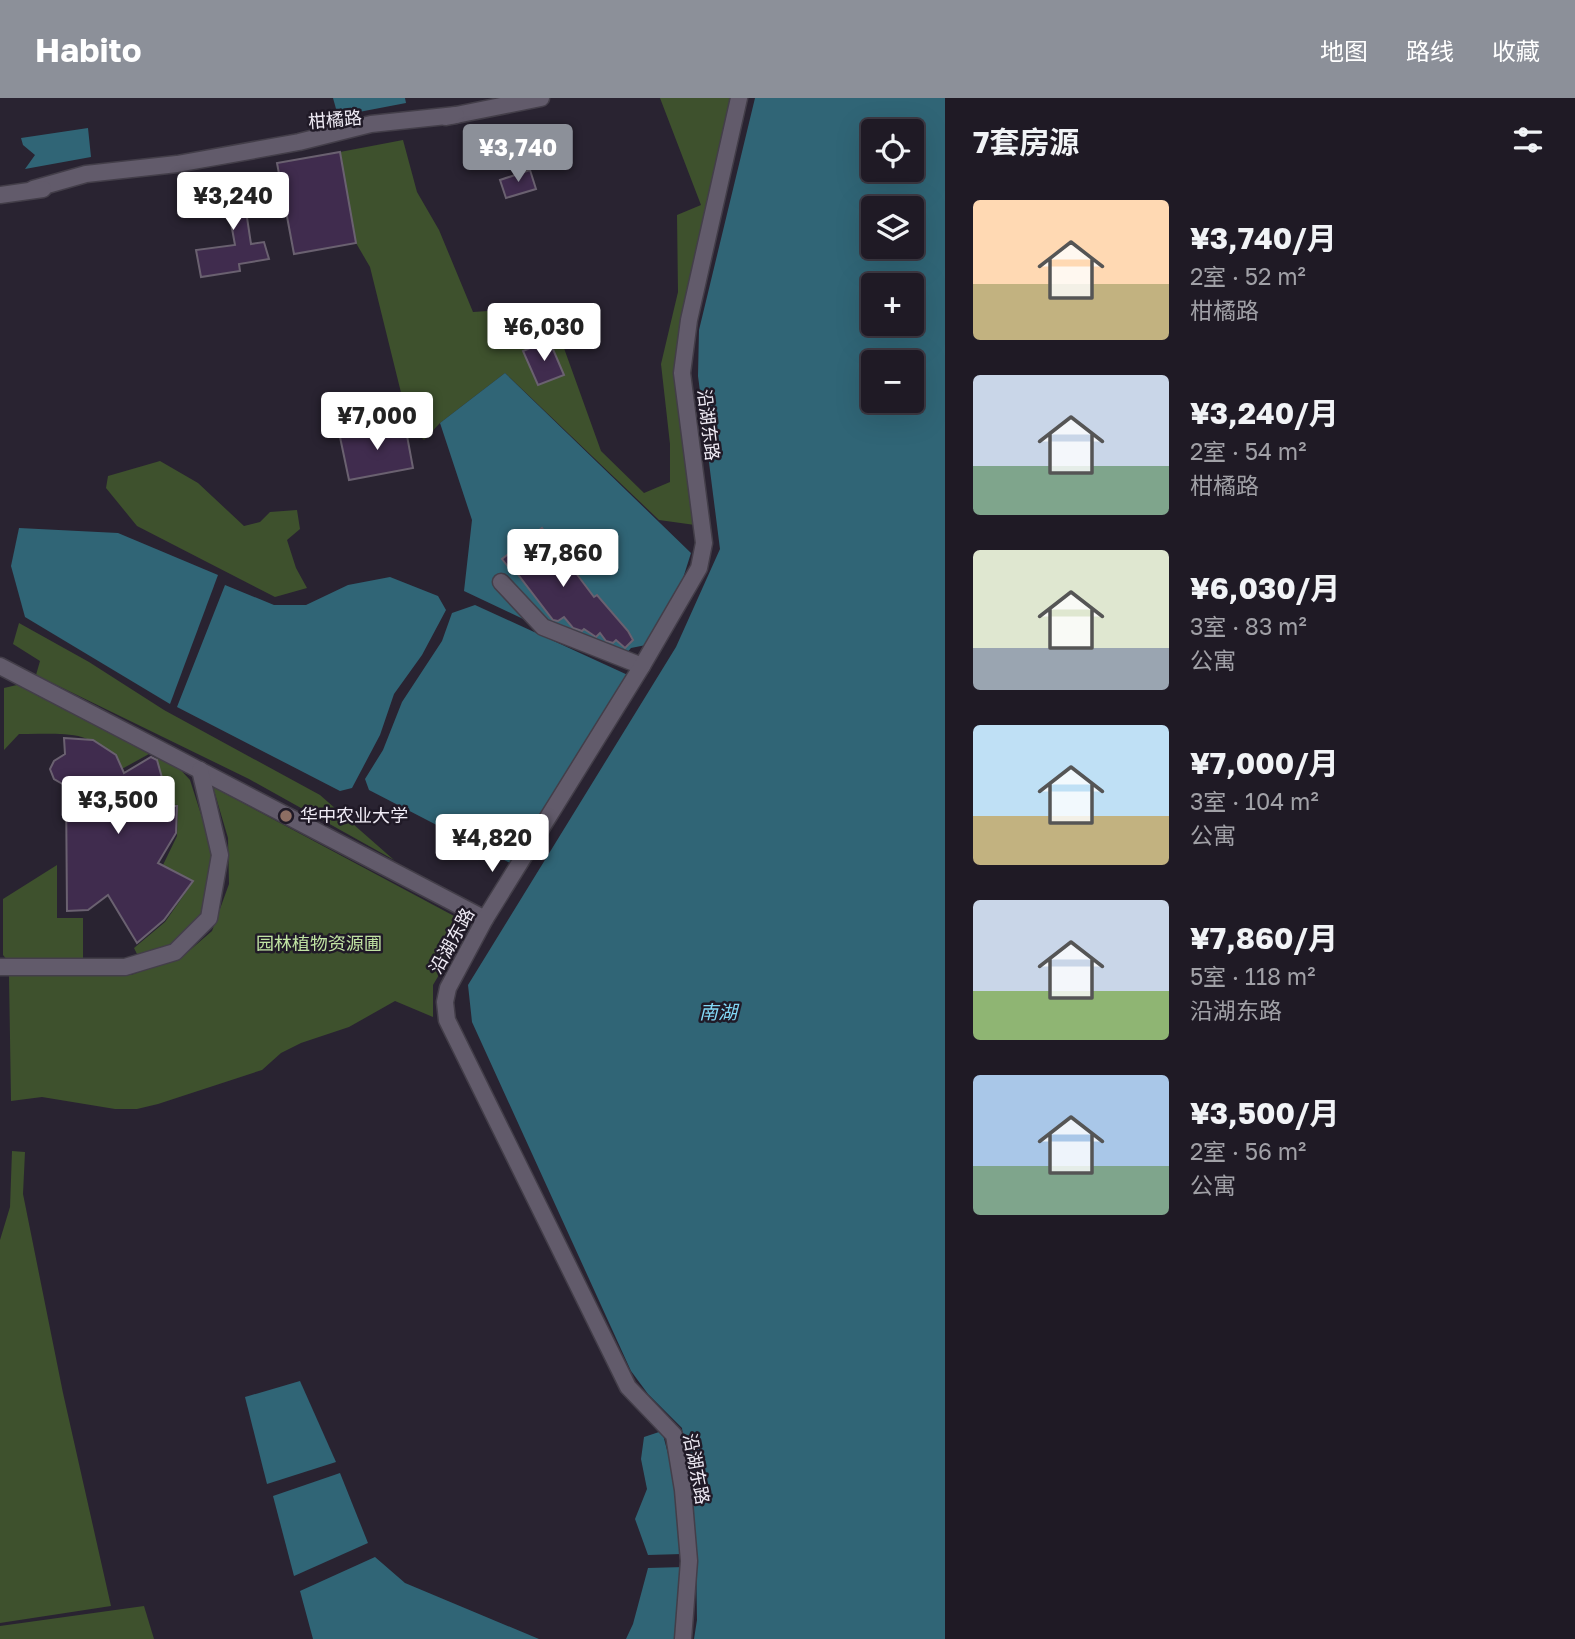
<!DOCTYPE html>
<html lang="zh">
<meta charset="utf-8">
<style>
body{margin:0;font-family:"Golos Text","Noto Sans SC",sans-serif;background:#27232d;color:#f1f3f6;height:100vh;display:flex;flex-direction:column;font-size:26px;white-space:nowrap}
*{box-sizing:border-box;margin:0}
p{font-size:23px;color:#a1a1a7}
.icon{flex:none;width:38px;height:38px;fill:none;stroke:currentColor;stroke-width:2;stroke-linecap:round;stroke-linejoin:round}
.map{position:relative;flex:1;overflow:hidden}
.panel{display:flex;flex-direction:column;background:#1f1a25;width:630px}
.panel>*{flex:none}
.fabs{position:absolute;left:861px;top:21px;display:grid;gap:14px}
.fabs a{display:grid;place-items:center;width:63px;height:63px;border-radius:7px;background:#1f1a25;box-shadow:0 7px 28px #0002,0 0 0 2px #3c3842;font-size:35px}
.price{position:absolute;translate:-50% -60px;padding:0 16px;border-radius:7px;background:#fff;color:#222;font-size:23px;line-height:46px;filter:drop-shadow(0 2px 4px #0008)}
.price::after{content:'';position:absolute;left:50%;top:42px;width:21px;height:16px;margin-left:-10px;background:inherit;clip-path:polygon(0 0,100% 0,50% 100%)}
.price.current{background:#8c9099;color:#fff}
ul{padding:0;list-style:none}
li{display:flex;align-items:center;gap:21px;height:175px;padding:0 28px}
li span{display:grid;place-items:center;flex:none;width:196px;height:140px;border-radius:7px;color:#555}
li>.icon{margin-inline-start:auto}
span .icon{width:84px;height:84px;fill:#fffc;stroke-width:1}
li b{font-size:30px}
h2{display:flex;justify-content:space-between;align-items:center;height:84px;padding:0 28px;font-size:30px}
header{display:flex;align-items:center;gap:42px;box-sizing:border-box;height:98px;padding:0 35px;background:#8c9099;color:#fff}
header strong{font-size:33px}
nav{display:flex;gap:38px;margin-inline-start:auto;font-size:24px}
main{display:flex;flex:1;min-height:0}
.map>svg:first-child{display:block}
</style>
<header>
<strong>Habito</strong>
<nav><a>地图</a><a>路线</a><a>收藏</a></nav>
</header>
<main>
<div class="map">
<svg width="945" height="1541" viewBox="0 0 945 1541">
<rect width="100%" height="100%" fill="#292331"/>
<!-- green -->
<g fill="#3e512d">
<path d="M660 0H735L676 275 695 427 659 422 505 275 440 325 424 342 409 327 370 169 356 145 340 54 403 42 417 94 439 132 473 214 488 213 500 240 556 228 601 353 644 395 670 384V346L661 266 678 194 677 117 701 107Z"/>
<path d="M160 363 198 385 244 428 260 424 270 414 297 412 300 431 287 442 296 470 307 490 275 499 137 428 106 390 108 378Z"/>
<path d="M19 525 89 564 164 612 320 697 394 762 249 681 36 577 40 563 13 546Z"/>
<path d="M21 586 149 656 120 672C95 628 63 637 19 636L4 652V590Z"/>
<path d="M156 659 177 668 190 682 213 754 204 814 173 850 140 862 134 850 165 824 193 784 163 767 177 738 178 707 169 706Z"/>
<path d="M213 689 469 826 433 887V919L395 903 349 929 301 945 281 955 262 972 158 1006 137 1011H115L42 999 11 1003 9 877H131L182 859 212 833 229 786 228 740Z"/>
<path d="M57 767V820H83V868H12L3 857V801Z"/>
<path d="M12 1053 25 1054 23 1096 63 1295 111 1508 0 1525V1142L10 1109Z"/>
<path d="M144 1508 154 1541H0V1528Z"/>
</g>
<!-- water -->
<g fill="#306576" fill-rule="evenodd">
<path d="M333 0H405L406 5 338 18Z"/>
<path d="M755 0H945V1541H694L697 1522 696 1459 682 1330 648 1296 631 1273 472 924 468 887 676 549 720 451 698 278 699 232ZM873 33H912V72H873ZM873 110H912V149H873ZM873 187H912V226H873ZM873 264H912V303H873Z"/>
<path d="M88 30 91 59 25 71 35 57 23 47 21 40Z"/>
<path d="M505 275 691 455 679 493 646 547 631 550 620 563 542 530 464 493 472 422 440 325Z"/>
<path d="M19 430 118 435 218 477 170 606 25 519 11 468Z"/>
<path d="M390 479 438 498 446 512 422 557 394 596 380 637 352 690 340 693 177 609 225 487 274 507H306L348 487Z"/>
<path d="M475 507 630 578 512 766 369 692 365 681 383 652 402 604 442 543 452 515Z"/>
<path d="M300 1283 336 1364 267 1386 245 1299Z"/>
<path d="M662 1333 672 1371 682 1456 648 1457 635 1421 647 1391 641 1361 644 1339Z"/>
<path d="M340 1375 368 1445 294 1478 273 1398Z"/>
<path d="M375 1459 405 1485 539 1541H313L300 1493Z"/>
<path d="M684 1469 679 1541H626L633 1526 648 1470Z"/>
</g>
<!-- building -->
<g fill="#402c4e" stroke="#6a6170" stroke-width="2">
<path d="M340 54 356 145 294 156 277 65Z"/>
<path d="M530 72 536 91 506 100 500 82Z"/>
<path d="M259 80 264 111 246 113 251 146 264 144 269 161 239 166 240 173 201 179 196 152 235 147 229 114 221 115V107L192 102V99L199 98 200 93 214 96 239 94Z"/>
<path d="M549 242 564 277 538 287 523 253Z"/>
<path d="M405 327 413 370 349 382 340 339Z"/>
<path d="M542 430 594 499 597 497 628 533 633 542 625 550 616 542 613 545 606 543 600 535 596 539 584 531 582 533 573 530 564 519 558 523 553 522 516 474 513 475 502 461Z"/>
<path d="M64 640 93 642 116 657 124 675 151 659 157 662 170 708H177L176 735 158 765 193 783 164 822 137 845 108 797 88 812 67 813 66 688 54 681 50 671 54 663 65 656Z"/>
</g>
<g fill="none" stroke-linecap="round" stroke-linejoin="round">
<!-- minor casing -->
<g stroke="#433e49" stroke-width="19">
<g id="minor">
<path d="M446 19 541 0"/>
<path d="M33 91 86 76 177 66 299 44 371 26 456 17"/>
<path d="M0 97 43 91"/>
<path d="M501 484 543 529 642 568"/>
<path d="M0 568 485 821"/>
<path d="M0 869H125L175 854 209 820 220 757 200 672"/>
<path d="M683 1541 689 1463 683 1392 674 1337 628 1289 447 922 445 904 448 890 485 821 642 568 699 470 704 445 682 275 689 222 739 0"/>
</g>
</g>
<!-- minor -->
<use href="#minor" stroke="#625b6b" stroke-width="16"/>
</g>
<!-- markers -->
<circle fill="#8d6e63" stroke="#201a27" stroke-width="2.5" cx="286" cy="718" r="7"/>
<g text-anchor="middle" stroke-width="5" stroke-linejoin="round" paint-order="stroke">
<!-- street labels -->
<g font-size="18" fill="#efebf5" stroke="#201a27">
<text transform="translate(335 22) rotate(-5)" y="6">柑橘路</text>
<text transform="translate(708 327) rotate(83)" y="6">沿湖东路</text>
<text transform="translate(452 843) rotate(-61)" y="6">沿湖东路</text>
<text transform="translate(696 1371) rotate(79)" y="6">沿湖东路</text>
</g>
<!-- poi labels -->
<g font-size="18" fill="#efebf5" stroke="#201a27" text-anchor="start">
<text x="300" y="724">华中农业大学</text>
</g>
<!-- park labels -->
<g font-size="18" fill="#c0e3a3" stroke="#201a27">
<text x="319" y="852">园林植物资源圃</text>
</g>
<!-- water labels -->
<g font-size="19" font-style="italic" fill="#83d9f7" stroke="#201a27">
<text x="718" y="921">南湖</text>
</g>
</g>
</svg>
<div class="fabs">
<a><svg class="icon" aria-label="locate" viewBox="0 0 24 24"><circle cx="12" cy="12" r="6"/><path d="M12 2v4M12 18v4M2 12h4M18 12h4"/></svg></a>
<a><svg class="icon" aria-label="layers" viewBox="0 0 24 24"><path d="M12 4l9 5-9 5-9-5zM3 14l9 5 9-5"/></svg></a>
<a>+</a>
<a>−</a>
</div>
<b class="price current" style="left:518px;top:86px">¥3,740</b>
<b class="price" style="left:233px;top:134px">¥3,240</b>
<b class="price" style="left:544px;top:265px">¥6,030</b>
<b class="price" style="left:377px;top:354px">¥7,000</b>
<b class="price" style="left:563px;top:491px">¥7,860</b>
<b class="price" style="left:118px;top:738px">¥3,500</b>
<b class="price" style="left:492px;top:776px">¥4,820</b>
</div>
<section class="panel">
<h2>7套房源<svg class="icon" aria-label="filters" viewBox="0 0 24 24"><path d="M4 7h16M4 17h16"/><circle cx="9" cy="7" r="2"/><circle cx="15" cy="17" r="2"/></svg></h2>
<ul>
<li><span style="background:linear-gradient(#ffd9b3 60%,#c2b280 0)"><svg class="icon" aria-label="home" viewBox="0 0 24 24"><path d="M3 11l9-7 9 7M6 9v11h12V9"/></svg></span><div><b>¥3,740/月</b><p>2室 · 52 m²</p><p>柑橘路</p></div></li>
<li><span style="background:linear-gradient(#c9d6e8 65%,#7fa58c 0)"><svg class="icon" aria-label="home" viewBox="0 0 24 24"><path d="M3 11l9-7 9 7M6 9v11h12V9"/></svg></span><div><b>¥3,240/月</b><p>2室 · 54 m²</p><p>柑橘路</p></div></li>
<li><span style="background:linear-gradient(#dfe7d0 70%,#9aa5b1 0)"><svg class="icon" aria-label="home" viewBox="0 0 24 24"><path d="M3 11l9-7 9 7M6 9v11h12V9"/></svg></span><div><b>¥6,030/月</b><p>3室 · 83 m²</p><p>公寓</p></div></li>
<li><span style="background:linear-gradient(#bfe0f5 65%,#c2b280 0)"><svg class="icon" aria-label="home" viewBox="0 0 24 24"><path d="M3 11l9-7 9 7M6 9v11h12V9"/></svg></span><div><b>¥7,000/月</b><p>3室 · 104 m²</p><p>公寓</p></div></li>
<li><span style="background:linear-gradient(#c9d6e8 65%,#8fb573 0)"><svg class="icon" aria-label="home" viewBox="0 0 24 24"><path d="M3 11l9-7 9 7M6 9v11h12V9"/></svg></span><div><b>¥7,860/月</b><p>5室 · 118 m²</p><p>沿湖东路</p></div></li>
<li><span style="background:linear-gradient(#a9c7e8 65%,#7fa58c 0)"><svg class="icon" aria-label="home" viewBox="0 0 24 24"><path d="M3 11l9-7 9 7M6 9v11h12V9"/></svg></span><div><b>¥3,500/月</b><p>2室 · 56 m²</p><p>公寓</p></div></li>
</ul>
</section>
</main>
